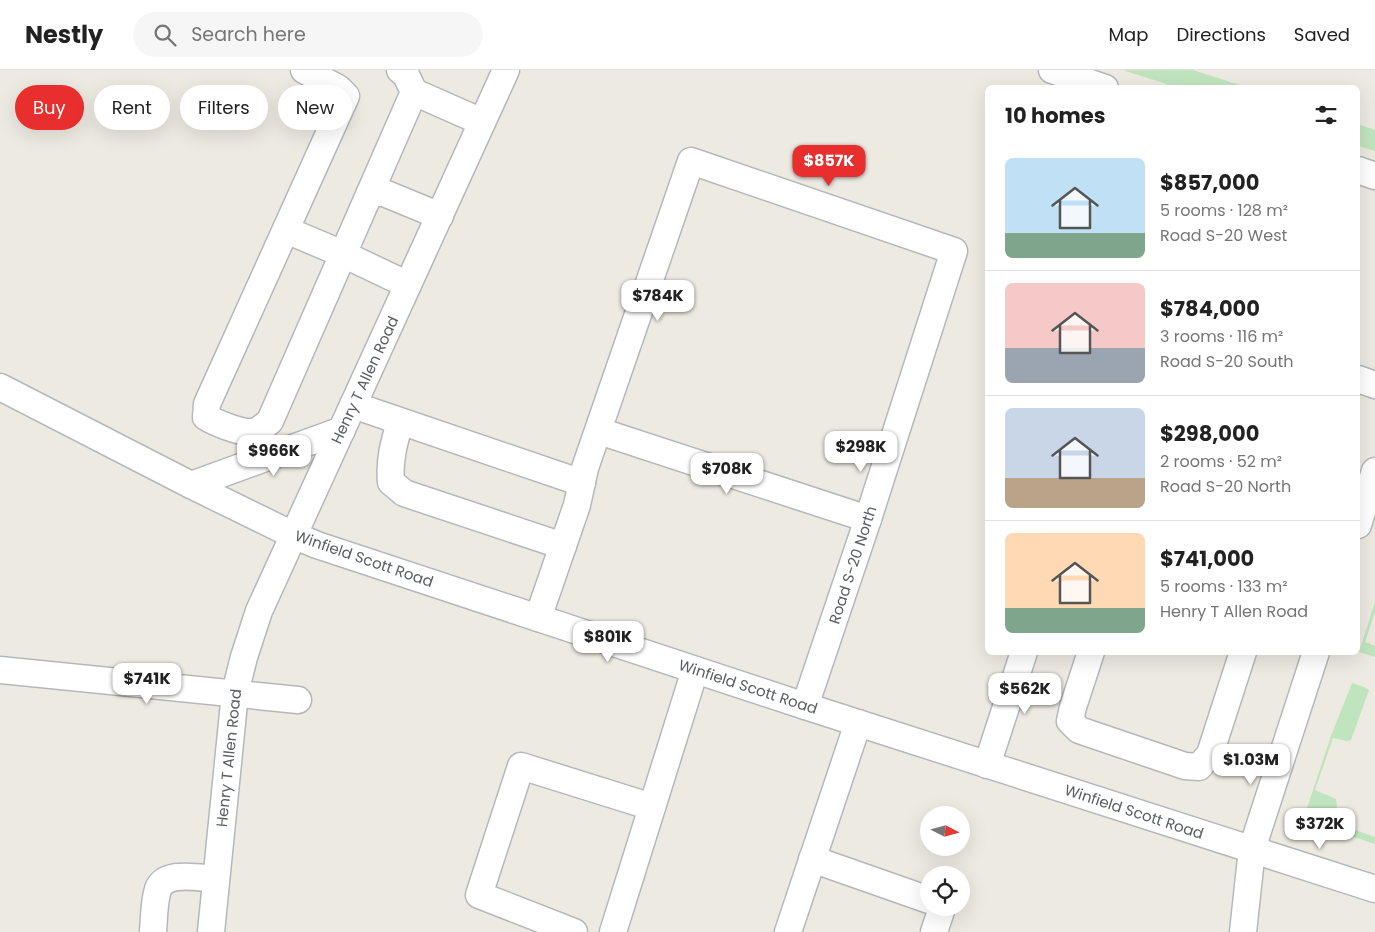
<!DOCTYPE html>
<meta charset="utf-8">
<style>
body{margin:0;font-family:Poppins,sans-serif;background:#f6f6f6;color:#222;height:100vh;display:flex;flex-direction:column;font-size:19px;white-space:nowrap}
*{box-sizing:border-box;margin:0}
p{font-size:16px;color:#767676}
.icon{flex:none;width:28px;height:28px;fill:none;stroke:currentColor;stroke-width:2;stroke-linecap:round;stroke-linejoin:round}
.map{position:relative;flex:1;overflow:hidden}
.drawer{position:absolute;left:985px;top:15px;width:375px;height:570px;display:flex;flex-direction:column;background:#fff;border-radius:8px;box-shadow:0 5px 20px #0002}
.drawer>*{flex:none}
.top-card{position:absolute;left:15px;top:15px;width:475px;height:45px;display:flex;gap:10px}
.needle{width:32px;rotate:96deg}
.controls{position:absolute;left:920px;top:736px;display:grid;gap:10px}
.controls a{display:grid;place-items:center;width:50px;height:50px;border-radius:50%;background:#fff;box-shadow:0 5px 20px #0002;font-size:25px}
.price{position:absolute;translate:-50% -42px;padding:0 11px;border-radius:10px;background:#fff;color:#222;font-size:16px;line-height:32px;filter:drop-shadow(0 1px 2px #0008)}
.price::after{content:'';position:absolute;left:50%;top:30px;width:15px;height:11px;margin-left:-8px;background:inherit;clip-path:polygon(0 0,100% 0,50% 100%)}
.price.active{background:#e82f2d;color:#fff}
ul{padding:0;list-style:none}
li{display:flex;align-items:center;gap:15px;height:125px;padding:0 20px}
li+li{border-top:1px solid #e0e0e0}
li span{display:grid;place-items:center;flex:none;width:140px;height:100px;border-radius:8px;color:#555}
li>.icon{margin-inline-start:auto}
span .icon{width:60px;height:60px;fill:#fffc;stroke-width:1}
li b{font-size:21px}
h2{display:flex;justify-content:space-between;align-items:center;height:60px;padding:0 20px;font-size:21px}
.chip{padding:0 18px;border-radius:22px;background:#fff;box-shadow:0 5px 20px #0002;font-size:18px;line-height:45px}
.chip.active{background:#e82f2d;color:#fff}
header{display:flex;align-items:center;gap:30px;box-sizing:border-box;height:70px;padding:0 25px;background:#fff;border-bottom:1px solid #e0e0e0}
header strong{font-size:24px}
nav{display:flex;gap:28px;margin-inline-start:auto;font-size:18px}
.search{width:350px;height:45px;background:#f6f6f6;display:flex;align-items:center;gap:12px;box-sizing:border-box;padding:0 18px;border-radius:28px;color:#767676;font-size:19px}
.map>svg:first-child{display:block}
</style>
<header>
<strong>Nestly</strong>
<div class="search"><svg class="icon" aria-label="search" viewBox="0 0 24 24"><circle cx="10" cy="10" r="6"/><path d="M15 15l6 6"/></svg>Search here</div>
<nav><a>Map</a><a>Directions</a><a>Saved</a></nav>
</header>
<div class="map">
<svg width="1375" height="862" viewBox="0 0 1375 862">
<rect width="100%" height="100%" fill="#edeae2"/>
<!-- green -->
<g fill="#c0e5be">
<path d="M1122 0H1193L1246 17H1176Z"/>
<path d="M1358 54 1375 60V81L1358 76Z"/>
<path d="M1375 532V542L1365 572 1375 576V587L1359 582Z"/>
<path d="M1352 613 1364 617 1369 620 1351 670 1347 671 1333 668 1315 720 1336 729 1337 736 1333 752 1375 767V774L1303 750 1331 666Z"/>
</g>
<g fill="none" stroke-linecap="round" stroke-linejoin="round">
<!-- minor casing -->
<g stroke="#b4b8bc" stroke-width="29">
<g id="minor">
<path d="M304 0 338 18 346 26 207 334 206 347C214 352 238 362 249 362 257 363 264 356 270 351L414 22"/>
<path d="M400 0 406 5 414 22 482 52"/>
<path d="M1052 0 1105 18"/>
<path d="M1358 100 1375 106"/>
<path d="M370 123H384L440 146"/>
<path d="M286 160 343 184 408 215"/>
<path d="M1358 309 1375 315"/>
<path d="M0 317 191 415 293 465 317 475 805 636 1375 819"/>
<path d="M353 335 582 413"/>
<path d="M400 352C394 373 389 390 391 412L404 423 563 476"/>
<path d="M599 361 868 449"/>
<path d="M191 415 342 360"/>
<path d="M1358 455 1375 401"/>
<path d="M538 548 577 435 585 398 691 91 954 181 868 449 805 636"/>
<path d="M1091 582 1073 637 1070 651 1079 660 1185 696 1199 697 1210 684 1243 582"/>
<path d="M0 600 298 630"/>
<path d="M987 695 1024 582"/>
<path d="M812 789 929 830"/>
<path d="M153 862C154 849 154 835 157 823 161 799 199 808 216 809"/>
<path d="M211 862 235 623 244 587 259 541 506 0"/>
<path d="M574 862 479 825 521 696 652 737"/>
<path d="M613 862 695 600"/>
<path d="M788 862 858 653"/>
<path d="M934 862 942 838"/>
<path d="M1243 862 1252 779 1316 582"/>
</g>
</g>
<!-- minor -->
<use href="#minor" stroke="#fff" stroke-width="26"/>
</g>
<g text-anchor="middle" stroke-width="4" stroke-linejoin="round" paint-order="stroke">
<!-- street labels -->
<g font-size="15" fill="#5a5e63" stroke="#fff">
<text transform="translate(365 310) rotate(-65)" y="5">Henry T Allen Road</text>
<text transform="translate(364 489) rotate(19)" y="5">Winfield Scott Road</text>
<text transform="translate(853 495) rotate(-72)" y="5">Road S-20 North</text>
<text transform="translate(748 617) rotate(18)" y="5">Winfield Scott Road</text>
<text transform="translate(229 688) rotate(-84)" y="5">Henry T Allen Road</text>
<text transform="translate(1134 742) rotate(18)" y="5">Winfield Scott Road</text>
</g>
</g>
</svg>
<div class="controls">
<a><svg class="needle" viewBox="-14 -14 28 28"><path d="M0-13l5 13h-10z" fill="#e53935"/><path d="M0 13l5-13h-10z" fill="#767676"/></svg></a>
<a><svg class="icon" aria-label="locate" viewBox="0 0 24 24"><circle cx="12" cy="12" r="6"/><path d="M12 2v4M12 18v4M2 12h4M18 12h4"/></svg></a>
</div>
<b class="price active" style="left:829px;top:117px">$857K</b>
<b class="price" style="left:658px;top:252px">$784K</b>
<b class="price" style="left:861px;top:403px">$298K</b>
<b class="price" style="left:274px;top:407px">$966K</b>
<b class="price" style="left:727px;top:425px">$708K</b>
<b class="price" style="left:608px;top:593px">$801K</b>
<b class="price" style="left:147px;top:635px">$741K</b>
<b class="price" style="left:1025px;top:645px">$562K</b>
<b class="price" style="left:1251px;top:716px">$1.03M</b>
<b class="price" style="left:1320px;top:780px">$372K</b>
<div class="top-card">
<a class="chip active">Buy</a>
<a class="chip">Rent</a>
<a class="chip">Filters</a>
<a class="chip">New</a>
</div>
<section class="drawer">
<h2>10 homes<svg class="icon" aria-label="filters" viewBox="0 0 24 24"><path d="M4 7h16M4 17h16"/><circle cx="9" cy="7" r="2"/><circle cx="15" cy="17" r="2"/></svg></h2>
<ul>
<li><span style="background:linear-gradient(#bfe0f5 75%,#7fa58c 0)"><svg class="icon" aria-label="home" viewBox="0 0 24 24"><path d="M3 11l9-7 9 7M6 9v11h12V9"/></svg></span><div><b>$857,000</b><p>5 rooms · 128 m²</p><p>Road S-20 West</p></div></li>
<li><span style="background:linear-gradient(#f6c9c9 65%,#9aa5b1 0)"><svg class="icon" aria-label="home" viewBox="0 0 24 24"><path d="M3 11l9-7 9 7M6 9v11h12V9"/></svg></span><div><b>$784,000</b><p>3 rooms · 116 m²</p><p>Road S-20 South</p></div></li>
<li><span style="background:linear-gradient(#c9d6e8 70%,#b9a48a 0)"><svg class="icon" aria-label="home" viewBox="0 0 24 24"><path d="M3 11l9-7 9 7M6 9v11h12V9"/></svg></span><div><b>$298,000</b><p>2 rooms · 52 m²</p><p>Road S-20 North</p></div></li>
<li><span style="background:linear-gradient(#ffd9b3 75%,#7fa58c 0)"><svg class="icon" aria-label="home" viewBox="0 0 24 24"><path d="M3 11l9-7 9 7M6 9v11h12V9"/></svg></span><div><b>$741,000</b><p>5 rooms · 133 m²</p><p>Henry T Allen Road</p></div></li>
</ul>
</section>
</div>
